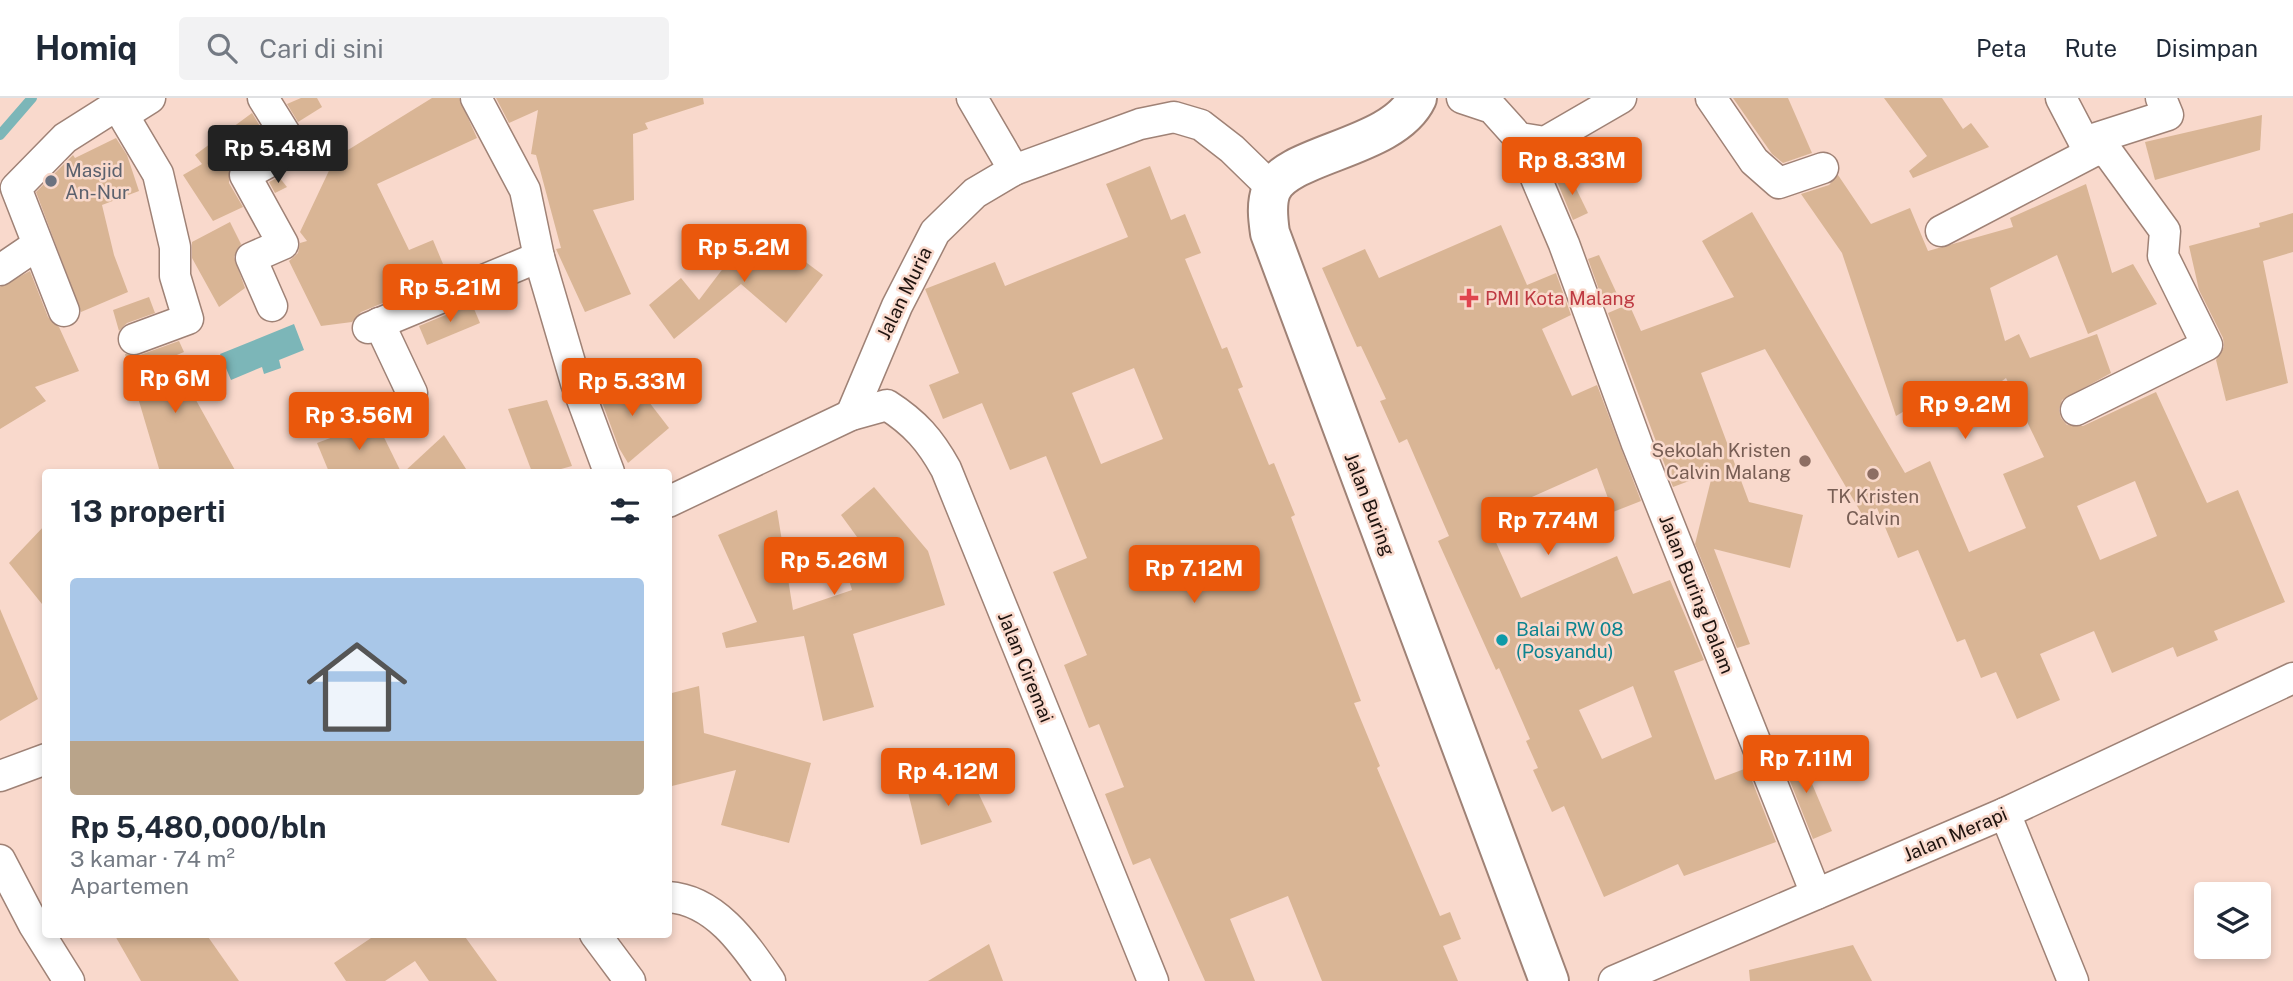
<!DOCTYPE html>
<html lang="id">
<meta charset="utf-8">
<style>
body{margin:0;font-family:"Public Sans",sans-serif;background:#f2f2f3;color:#1f2937;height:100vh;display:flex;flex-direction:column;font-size:26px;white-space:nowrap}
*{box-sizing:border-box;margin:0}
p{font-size:23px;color:#747a83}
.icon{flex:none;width:38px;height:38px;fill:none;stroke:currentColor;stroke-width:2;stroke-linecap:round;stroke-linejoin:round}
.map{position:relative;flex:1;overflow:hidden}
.details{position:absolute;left:42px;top:371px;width:630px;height:469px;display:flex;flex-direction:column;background:#fff;border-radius:7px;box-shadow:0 4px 10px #0003}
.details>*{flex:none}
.fabs{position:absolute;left:2194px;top:784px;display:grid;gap:14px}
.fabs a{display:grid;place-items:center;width:77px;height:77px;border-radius:7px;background:#fff;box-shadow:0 4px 10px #0003;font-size:35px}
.price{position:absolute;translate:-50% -60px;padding:0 16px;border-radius:7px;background:#ea580c;color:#fff;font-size:23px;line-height:46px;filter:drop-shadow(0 2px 4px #0008)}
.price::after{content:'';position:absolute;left:50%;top:42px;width:21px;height:16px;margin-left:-10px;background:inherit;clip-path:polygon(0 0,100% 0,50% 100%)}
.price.selected{background:#222;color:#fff}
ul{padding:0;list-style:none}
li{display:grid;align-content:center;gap:14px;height:371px;padding:0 28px}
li+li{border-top:2px solid #e0e1e3}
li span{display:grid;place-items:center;height:217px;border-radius:7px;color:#555}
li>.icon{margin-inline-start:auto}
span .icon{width:126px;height:126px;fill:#fffc;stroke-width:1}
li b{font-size:30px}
h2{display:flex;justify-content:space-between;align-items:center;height:84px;padding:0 28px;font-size:30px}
header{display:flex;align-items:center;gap:42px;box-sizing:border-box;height:98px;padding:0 35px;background:#fff;border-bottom:2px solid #e0e1e3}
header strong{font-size:33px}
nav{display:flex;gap:38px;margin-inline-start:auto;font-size:24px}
.search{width:490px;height:63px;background:#f2f2f3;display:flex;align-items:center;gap:18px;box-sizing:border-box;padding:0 24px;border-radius:7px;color:#747a83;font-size:26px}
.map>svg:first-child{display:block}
</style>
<header>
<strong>Homiq</strong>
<div class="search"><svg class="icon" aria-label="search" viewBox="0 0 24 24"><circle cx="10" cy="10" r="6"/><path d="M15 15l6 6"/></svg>Cari di sini</div>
<nav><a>Peta</a><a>Rute</a><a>Disimpan</a></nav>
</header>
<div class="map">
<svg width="2293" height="883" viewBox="0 0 2293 883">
<rect width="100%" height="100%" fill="#f9d9cc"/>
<!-- water -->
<path fill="#7cb6b8" d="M294 226 304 252 279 262 281 270 264 276 262 269 231 282 220 256Z"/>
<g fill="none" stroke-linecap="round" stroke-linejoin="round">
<!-- stream -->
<path stroke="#7cb6b8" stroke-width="10" d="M0 37 32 0"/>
</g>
<!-- building -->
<g fill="#d9b595" fill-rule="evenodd">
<path d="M301 0H317L322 9 298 24 287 6Z"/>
<path d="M432 0H459L477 40 377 86 409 152 433 142 448 178 361 214 352 224 321 228 289 163 298 155 300 145 307 143 300 134 335 60Z"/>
<path d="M496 0H703L704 6 645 25 648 31 633 36 634 102 593 112 631 196 585 214 556 151 561 150 536 57 531 56 538 12 509 25Z"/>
<path d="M1733 0H1788L1812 55 1783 65 1772 56Z"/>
<path d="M1884 0H1942L1963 31 1971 25 1989 49 1913 80 1909 73 1927 58Z"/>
<path d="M252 15 269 43 230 67 229 85 243 109 213 123 183 77 202 66 195 57Z"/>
<path d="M2262 17 2260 52 2155 82 2145 44Z"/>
<path d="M116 40 127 57 139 93 102 107 114 157 128 194 81 214 36 94 73 57 75 60Z"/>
<path d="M1150 68 1171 122 1185 116 1201 155 1185 161 1222 251 1227 249 1243 289 1238 291 1269 367 1274 365 1295 417 1291 419 1361 603 1354 605 1380 668 1377 670 1440 818 1450 814 1461 841 1443 848 1458 883H1322L1288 798 1230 821 1255 883H1205L1150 760 1133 767 1105 696 1124 689 1099 626 1089 630 1064 567 1087 557 1053 474 1087 460 1046 358 1010 372 982 305 943 321 929 287 959 275 925 191 995 164 1005 188 1128 139 1106 86ZM1134 270 1163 341 1101 366 1072 295Z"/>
<path d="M1569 76 1588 115 1573 122 1556 81Z"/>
<path d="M1838 77 1871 126 1910 110 1928 153 2013 129 2010 120 2086 86 2112 175 2133 166 2157 206 2088 236 2057 157 1990 190 2005 243 2019 236 2030 260 2097 236 2111 275 2062 302 2059 312 2061 320 2067 327 2083 328 2156 294 2207 405 2238 392 2285 504 2214 533 2218 542 2177 559 2173 549 2112 575 2094 533 2040 556 2060 602 2017 621 1996 574 1981 580 1965 541 1957 544 1918 452 1898 460 1877 410 1863 418 1765 251 1701 275 1749 404 1803 417 1790 470 1714 451 1750 546 1737 550 1695 446 1713 374 1673 389 1608 215 1629 206 1641 233 1734 199 1702 143 1752 114 1905 375 1930 363 1969 454 2026 430 2003 376 2044 359 2006 280 1943 328 1923 302 1896 318 1842 155 1801 96 1829 87ZM2135 383 2157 438 2100 462 2077 408Z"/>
<path d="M279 79 287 89 275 95 269 84Z"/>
<path d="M2293 115V154L2263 163 2288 285 2226 303 2216 262 2224 249 2223 240 2199 192 2189 148 2260 129 2259 125Z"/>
<path d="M230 124 241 146 234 159 245 190 219 209 192 160V144Z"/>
<path d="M756 127 823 177 786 225 741 186 674 241 649 207 681 180 699 202Z"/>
<path d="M1501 127 1527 187 1556 175 1571 217 1542 231 1572 298 1597 287 1641 403 1613 414 1597 370 1485 420 1521 500 1617 458 1633 496 1670 482 1704 562 1674 573 1715 682 1747 670 1776 744 1684 778 1678 766 1604 799 1564 708 1552 714 1533 672 1538 670 1526 643 1530 641 1499 570 1496 572 1438 443 1449 438 1407 341 1399 345 1380 303 1386 301 1361 248 1357 249 1322 170 1365 151 1379 180ZM1633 588 1652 639 1602 661 1579 612Z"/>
<path d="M1599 157 1617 196 1603 203 1588 161Z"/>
<path d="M30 173 48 219 59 229 79 273 35 289 46 303 0 331V189Z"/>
<path d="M149 199 155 215 127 225 119 233 113 212Z"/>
<path d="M472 206 480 225 427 247 419 228Z"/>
<path d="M179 243 184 254 172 259 236 374H160L125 256 140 257Z"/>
<path d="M629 278 669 330 628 365 619 350 599 296Z"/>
<path d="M547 302 572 368 550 374H532L508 311Z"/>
<path d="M376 323 401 374H329L317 345Z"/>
<path d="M444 337 468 374H404Z"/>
<path d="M874 389 928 453 945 507 853 536 874 609 823 623 804 538 726 550 722 535 757 524 718 437 777 412 793 512 852 492 847 475 876 465 841 417Z"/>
<path d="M46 426V511L9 465Z"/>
<path d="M0 511 38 601 0 623Z"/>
<path d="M699 588 704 635 811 665 789 745 721 727 736 672 668 689V596Z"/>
<path d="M1792 654 1794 658 1799 655 1832 733 1813 741 1780 658Z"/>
<path d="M968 673 992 724 921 747 908 694Z"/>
<path d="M114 836H206L239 883H141Z"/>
<path d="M377 836H463L497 883H429L415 863 385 883H346L334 865Z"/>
<path d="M989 846 1003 883H928Z"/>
<path d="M1853 847 1872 883H1750L1749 872Z"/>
</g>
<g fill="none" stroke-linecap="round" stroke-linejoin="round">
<!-- street casing -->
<g stroke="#9f8276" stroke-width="33">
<g id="street">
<path d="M263 0 294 50 245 77 283 146 251 160 272 208"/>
<path d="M476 0 525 92 539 159 576 285 609 374"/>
<path d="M972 0 1014 72"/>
<path d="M1462 0 1492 10 1519 40 1545 44 1621 0"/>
<path d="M1711 0 1754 63 1779 85 1823 70"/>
<path d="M2061 0 2084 44 2109 56 2165 133 2163 158 2207 247 2076 312"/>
<path d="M123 17 158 76 175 149V178L188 221 134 241"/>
<path d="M1519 40 1564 146 1637 346 1816 796"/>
<path d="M2084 44 2168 17 2161 0"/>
<path d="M1941 133 2098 51"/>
<path d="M0 172 37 147"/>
<path d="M64 213 16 90 65 40 117 7 123 17 150 0"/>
<path d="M379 225 412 295"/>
<path d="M368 230 539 159"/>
<path d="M851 317 897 208 935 134 975 95 1014 72 1140 26 1174 19 1201 27 1232 51 1272 90"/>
<path d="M668 404 851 317 887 307C915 325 930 342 946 371L1153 883"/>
<path d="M0 678 46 661"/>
<path d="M2005 715 2073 883"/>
<path d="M0 762 34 827 69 883"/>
<path d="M668 799C716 802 746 848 770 883"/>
<path d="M595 836 630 883"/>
<path d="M1614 883 2005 715 2293 580"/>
</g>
</g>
<!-- secondary casing -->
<g stroke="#9f8276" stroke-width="42">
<path id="secondary" d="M1417 0C1393 51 1286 55 1271 93 1266 106 1268 121 1270 135L1549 883"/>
</g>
<!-- street -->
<use href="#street" stroke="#fff" stroke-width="30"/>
<!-- secondary -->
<use href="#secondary" stroke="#fff" stroke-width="38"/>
</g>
<!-- markers -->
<circle fill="#6b7280" stroke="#f9d9cc" stroke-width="2.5" cx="51" cy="83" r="7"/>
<path fill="#e0444e" stroke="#f9d9cc" stroke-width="2.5" d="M1465.5 189.5h7v7h7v7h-7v7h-7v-7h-7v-7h7z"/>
<g fill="#8d6e63" stroke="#f9d9cc" stroke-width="2.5">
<circle cx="1805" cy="363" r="7"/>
<circle cx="1873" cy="376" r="7"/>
</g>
<circle fill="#0f9aa8" stroke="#f9d9cc" stroke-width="2.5" cx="1502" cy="542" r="7"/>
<g text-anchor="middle" stroke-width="5" stroke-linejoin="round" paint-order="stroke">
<!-- worship labels -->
<g font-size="19" fill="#5b616d" stroke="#f9d9cc" text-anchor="start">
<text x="65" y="79">Masjid<tspan x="65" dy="22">An-Nur</tspan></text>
</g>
<!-- street labels -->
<g font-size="19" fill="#1e130f" stroke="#f9d9cc">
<text transform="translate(904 195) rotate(-64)" y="7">Jalan Muria</text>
<text transform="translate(1370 406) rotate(69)" y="7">Jalan Buring</text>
<text transform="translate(1697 496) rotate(68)" y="7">Jalan Buring Dalam</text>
<text transform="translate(1026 569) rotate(68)" y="7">Jalan Ciremai</text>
<text transform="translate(1955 736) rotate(-23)" y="7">Jalan Merapi</text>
</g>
<!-- health labels -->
<g font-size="19" fill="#be3a42" stroke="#f9d9cc" text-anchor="start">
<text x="1485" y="207">PMI Kota Malang</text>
</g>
<!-- education labels -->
<g font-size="19" fill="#785e54" stroke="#f9d9cc" text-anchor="end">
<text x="1791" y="359">Sekolah Kristen<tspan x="1791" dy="22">Calvin Malang</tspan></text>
<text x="1873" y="405" text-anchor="middle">TK Kristen<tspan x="1873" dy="22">Calvin</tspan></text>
</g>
<!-- culture labels -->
<g font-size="19" fill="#0d838f" stroke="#f9d9cc" text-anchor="start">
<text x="1516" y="538">Balai RW 08<tspan x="1516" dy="22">(Posyandu)</tspan></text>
</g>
</g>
</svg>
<div class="fabs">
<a><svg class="icon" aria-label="layers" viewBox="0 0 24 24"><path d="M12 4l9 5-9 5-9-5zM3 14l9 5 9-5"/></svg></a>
</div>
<b class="price selected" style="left:278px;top:87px">Rp 5.48M</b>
<b class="price" style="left:1572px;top:99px">Rp 8.33M</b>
<b class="price" style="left:744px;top:186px">Rp 5.2M</b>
<b class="price" style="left:450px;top:226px">Rp 5.21M</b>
<b class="price" style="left:175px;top:317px">Rp 6M</b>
<b class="price" style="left:632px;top:320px">Rp 5.33M</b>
<b class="price" style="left:1965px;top:343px">Rp 9.2M</b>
<b class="price" style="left:359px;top:354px">Rp 3.56M</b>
<b class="price" style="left:1548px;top:459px">Rp 7.74M</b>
<b class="price" style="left:834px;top:499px">Rp 5.26M</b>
<b class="price" style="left:1194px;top:507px">Rp 7.12M</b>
<b class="price" style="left:1806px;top:697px">Rp 7.11M</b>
<b class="price" style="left:948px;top:710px">Rp 4.12M</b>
<section class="details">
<h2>13 properti<svg class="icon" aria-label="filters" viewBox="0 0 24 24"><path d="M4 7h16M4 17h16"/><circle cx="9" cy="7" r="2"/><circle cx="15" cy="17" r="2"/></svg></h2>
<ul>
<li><span style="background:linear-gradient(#a9c7e8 75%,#b9a48a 0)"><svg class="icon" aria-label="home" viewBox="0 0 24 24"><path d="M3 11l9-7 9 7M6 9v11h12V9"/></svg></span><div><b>Rp 5,480,000/bln</b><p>3 kamar · 74 m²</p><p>Apartemen</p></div></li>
</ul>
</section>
</div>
